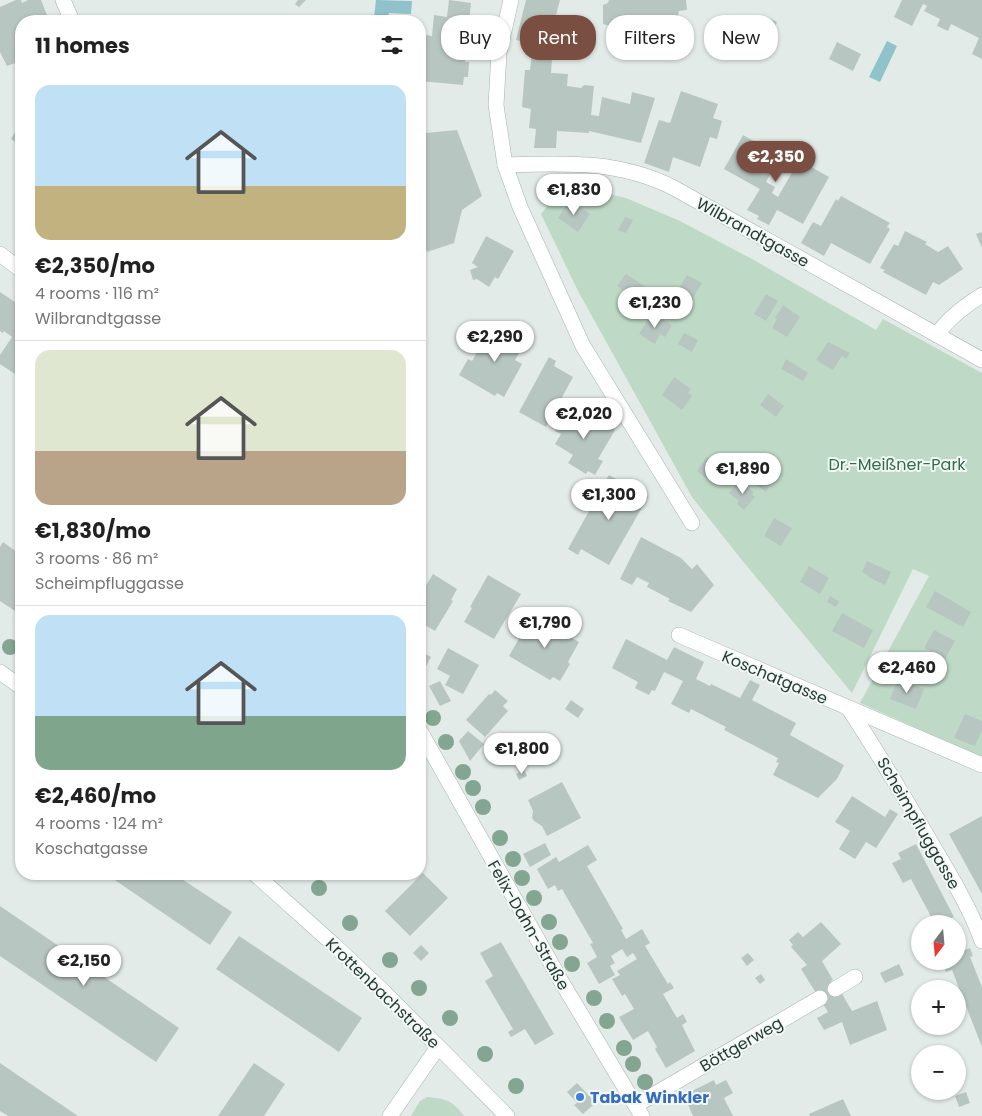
<!DOCTYPE html>
<meta charset="utf-8">
<style>
body{margin:0;font-family:Poppins,sans-serif;background:#f6f6f6;color:#222;height:100vh;display:flex;flex-direction:column;font-size:19px;white-space:nowrap}
*{box-sizing:border-box;margin:0}
p{font-size:16px;color:#767676}
.icon{flex:none;width:28px;height:28px;fill:none;stroke:currentColor;stroke-width:2;stroke-linecap:round;stroke-linejoin:round}
.map{position:relative;flex:1;overflow:hidden}
.panel{position:absolute;left:15px;top:15px;width:411px;height:865px;display:flex;flex-direction:column;background:#fff;border-radius:20px;box-shadow:0 1px 4px #0004}
.panel>*{flex:none}
.guide{position:absolute;left:441px;top:15px;width:465px;height:45px;display:flex;gap:10px}
.needle{width:32px;rotate:196deg}
.fabs{position:absolute;left:911px;top:915px;display:grid;gap:10px}
.fabs a{display:grid;place-items:center;width:55px;height:55px;border-radius:50%;background:#fff;box-shadow:0 1px 4px #0004;font-size:25px}
.price{position:absolute;translate:-50% -42px;padding:0 11px;border-radius:18px;background:#fff;color:#222;font-size:16px;line-height:32px;filter:drop-shadow(0 1px 2px #0008)}
.price::after{content:'';position:absolute;left:50%;top:30px;width:15px;height:11px;margin-left:-8px;background:inherit;clip-path:polygon(0 0,100% 0,50% 100%)}
.price.selected{background:#7a4f41;color:#fff}
ul{padding:0;list-style:none}
li{display:grid;align-content:center;gap:10px;height:265px;padding:0 20px}
li+li{border-top:1px solid #e0e0e0}
li span{display:grid;place-items:center;height:155px;border-radius:15px;color:#555}
li>.icon{margin-inline-start:auto}
span .icon{width:90px;height:90px;fill:#fffc;stroke-width:1}
li b{font-size:21px}
h2{display:flex;justify-content:space-between;align-items:center;height:60px;padding:0 20px;font-size:21px}
.pill{padding:0 18px;border-radius:20px;background:#fff;box-shadow:0 1px 4px #0004;font-size:18px;line-height:45px}
.pill.selected{background:#7a4f41;color:#fff}
.map>svg:first-child{display:block}
</style>
<div class="map">
<svg width="982" height="1116" viewBox="0 0 982 1116">
<rect width="100%" height="100%" fill="#e3ebe8"/>
<!-- green -->
<g fill="#bedac6">
<path d="M564 184 626 198 680 221 752 259 876 330 883 319 982 373V757L860 703 929 576 913 569 852 693 737 554 692 497 578 291 541 214Z"/>
<path d="M427 1097C446 1099 452 1100 464 1116H411L420 1101Z"/>
</g>
<!-- water -->
<g fill="#90c2cb">
<path d="M376 0 412 1 411 14 389 13 388 19 374 18Z"/>
<path d="M887 41 897 46 880 82 869 77Z"/>
</g>
<!-- building -->
<g fill="#b8c6c1">
<path d="M16 0H21L22 3 28 0H41L49 20 21 21V61L7 66 0 52V7Z"/>
<path d="M298 0H306L299 7 295 4Z"/>
<path d="M449 0 471 3 469 21H475L473 35H468L465 62H469L468 77H464L463 85 420 81V60H424V56L420 55V42H425L426 35 432 36 434 15 447 17Z"/>
<path d="M526 0H560L556 15 565 17 562 28 570 30 566 49 553 46 551 73 568 74 567 86 581 88 584 85 594 86 591 115 599 116 602 97 630 104 632 92 655 98 641 143 589 131V133L557 131 556 148H534L536 129 529 128 531 109 522 107 525 70H530L533 44 516 40Z"/>
<path d="M609 0H686L687 10 679 11 671 44 644 34 603 24V5L608 3Z"/>
<path d="M902 0H982V59L972 54 979 38 951 24 948 31 937 26 940 19 924 11 927 6 923 4 912 26 894 17Z"/>
<path d="M767 17 777 22 773 31 762 26Z"/>
<path d="M837 42 861 54 853 71 829 59Z"/>
<path d="M681 91 718 104 713 118 722 121 717 139 710 137 700 167 673 157 669 172 644 163 659 120 670 123Z"/>
<path d="M21 122V146L11 139Z"/>
<path d="M457 130 482 196 462 210 454 243 427 252 420 232V165H422L425 133Z"/>
<path d="M743 135 780 156 766 182 775 187 772 193 778 197 799 160 829 177 803 224 777 210 769 225 757 219 759 216 747 210 760 189 724 169Z"/>
<path d="M841 196 890 223 887 227 890 229 870 264 831 243 824 256 801 243 813 222 821 226 836 199 838 201Z"/>
<path d="M570 200 590 214 578 232 558 218Z"/>
<path d="M625 217 633 220 626 233 618 230Z"/>
<path d="M905 231 927 242 925 244 938 252 948 246 963 269 939 285 933 282 926 295 883 272 885 270 880 268 894 244 898 246Z"/>
<path d="M982 232V248L976 234Z"/>
<path d="M486 236 514 251 498 279 495 277 489 287 477 279 473 280 470 270 478 267 472 263Z"/>
<path d="M626 274 646 287 635 303 626 297 629 294 617 286Z"/>
<path d="M687 275 702 283 687 308 673 299Z"/>
<path d="M0 292 21 306V378L0 364V355L12 337 4 331 3 333 0 331Z"/>
<path d="M766 294 778 301 766 321 754 314Z"/>
<path d="M783 305 800 317 787 337 772 328 777 319 775 318Z"/>
<path d="M652 313 672 325 665 337 660 334 655 344 639 334Z"/>
<path d="M493 325 525 343 515 360 522 364 504 397 497 393 495 396 459 375 468 359 472 361Z"/>
<path d="M684 333 698 340 692 352 678 344Z"/>
<path d="M828 342 850 353 846 359 842 356 833 370 816 360Z"/>
<path d="M549 357 556 361 554 366 573 377 546 427 519 412Z"/>
<path d="M786 359 808 373 803 381 781 369Z"/>
<path d="M674 377 691 389 688 393 692 396 682 410 662 395Z"/>
<path d="M768 394 784 406 776 417 760 405Z"/>
<path d="M420 400 426 404 420 414Z"/>
<path d="M577 408 615 430 598 459 603 461 595 475 588 471 586 474 568 463 573 455 555 444 561 434 555 431 565 413 571 417Z"/>
<path d="M707 457 726 471 715 485 697 471Z"/>
<path d="M766 467 777 473 766 492 756 485 757 484 747 473 753 468 761 475Z"/>
<path d="M609 475 648 497 609 565 581 549 578 555 568 549Z"/>
<path d="M739 481 754 492 752 494 755 497 744 510 737 504 739 501 729 493Z"/>
<path d="M774 518 792 528 781 546 764 536Z"/>
<path d="M641 537 681 558 692 569 697 564 714 585 691 612 668 601 670 599 647 587 649 583 637 577 632 585 620 579Z"/>
<path d="M3 542 21 555V601L15 611 0 601V547Z"/>
<path d="M867 561 891 572 885 585 868 577 869 576 862 572Z"/>
<path d="M809 566 829 578 820 594 800 582Z"/>
<path d="M433 574 457 589 451 600 453 601 435 631 420 622V596Z"/>
<path d="M488 575 521 594 494 639 464 622 472 608 470 607Z"/>
<path d="M935 591 971 612 963 627 926 607Z"/>
<path d="M830 596 839 601 836 607 827 602Z"/>
<path d="M842 613 873 630 864 648 832 631Z"/>
<path d="M544 618 559 627V631L579 642 568 662 570 664 560 681 553 677 550 680 509 656 528 623Z"/>
<path d="M934 630 955 641 945 659 924 648Z"/>
<path d="M626 639 667 660 674 647 704 662 696 679 710 686 711 684 740 698 750 680 760 685 752 700 796 723 790 735 844 765 837 779 818 798 773 775 779 763 776 762 778 758 724 730 726 727 691 709 689 713 671 704 683 681 664 672 655 691 652 690 649 695 635 688 638 682 612 668Z"/>
<path d="M448 648 479 665 463 694 445 685 450 676 437 669Z"/>
<path d="M420 651 431 657 422 674 420 670Z"/>
<path d="M898 679 924 689 916 709 890 699Z"/>
<path d="M440 681 451 701 440 706 429 686Z"/>
<path d="M495 690 508 701 503 706 508 711 485 737 466 720 489 694 491 695Z"/>
<path d="M571 700 584 709 578 718 565 709Z"/>
<path d="M965 714 982 721V730L975 746 954 738Z"/>
<path d="M468 731 484 744 470 761 459 741Z"/>
<path d="M524 770 527 776 519 780 516 774Z"/>
<path d="M562 782 581 818 547 836 542 826 534 821 532 818 533 811 528 800Z"/>
<path d="M852 796 885 817 890 809 898 814 876 848 866 842 855 859 839 849 850 831 835 822Z"/>
<path d="M982 816V894L949 834Z"/>
<path d="M545 843 551 855 530 867 523 854Z"/>
<path d="M916 844 954 917 951 918 954 922 951 924H935L911 879 903 883 892 863 901 859 898 853Z"/>
<path d="M588 845 597 860 587 866 623 929 621 930 626 939 642 929 650 943 645 946 668 984 670 982 674 988 663 994 677 1018 683 1014 687 1022 682 1025 695 1051 666 1068 655 1049 657 1047 648 1031 633 1040 619 1017 634 1009 625 994 622 996 612 979 620 975 617 971 637 959 633 953 627 957 622 949 611 956 615 963 610 966 615 975 599 984 587 963 597 957 590 944 593 943 562 889 558 891 555 885 548 889 537 869 556 857 559 862Z"/>
<path d="M423 873 448 898 410 936 385 911Z"/>
<path d="M106 874H174L232 912 210 945Z"/>
<path d="M0 906 179 1028 156 1062 0 956Z"/>
<path d="M821 922 841 944 822 961 833 980 831 981 835 989 841 992 852 1011 877 1001 887 1030 850 1045 842 1022 824 1030 817 1018 828 1012 801 969 807 965 791 947 793 945 789 940 798 932 803 937Z"/>
<path d="M239 936 362 1018 339 1052 216 969Z"/>
<path d="M501 942 554 1034 535 1045 525 1029 511 1037 508 1032 513 1029 485 981 493 976 480 953Z"/>
<path d="M421 945 429 953 421 961 413 953Z"/>
<path d="M964 947 965 950 970 948 973 956 970 957 982 987V1047L952 970 946 972 942 961H958V949Z"/>
<path d="M748 953 754 960 747 966 741 958Z"/>
<path d="M899 964 904 975 885 983 880 973Z"/>
<path d="M761 974 765 980 760 984 755 978Z"/>
<path d="M0 1063 22 1078 78 1116H8L0 1111Z"/>
<path d="M254 1063 285 1084 264 1116H218Z"/>
<path d="M714 1080 716 1085 726 1080 733 1093 724 1098 733 1116H693L686 1100 694 1096 692 1091Z"/>
<path d="M577 1083 594 1101 591 1104 593 1105 583 1114 574 1105 577 1103 567 1092Z"/>
<path d="M966 1092 970 1103 959 1107 955 1096Z"/>
<path d="M843 1099 851 1116H810L809 1114Z"/>
</g>
<g fill="none" stroke-linecap="round" stroke-linejoin="round">
<!-- minor casing -->
<g stroke="#a6b3af" stroke-width="16">
<g id="minor">
<path d="M511 0 499 53 496 105 505 165 520 207 583 346 692 523"/>
<path d="M505 165C565 163 619 160 674 188L982 360"/>
<path d="M0 254 21 270"/>
<path d="M937 335C947 319 966 305 982 295"/>
<path d="M679 635 982 765"/>
<path d="M849 709C877 751 903 795 929 839 948 872 969 905 982 941"/>
<path d="M835 989 855 977"/>
<path d="M636 1105 820 998"/>
<path d="M390 1116 438 1047"/>
</g>
</g>
<!-- tertiary casing -->
<g stroke="#a6b3af" stroke-width="16">
<g id="tertiary">
<path d="M63 0 72 21"/>
<path d="M420 731 561 981 642 1116"/>
</g>
</g>
<!-- secondary casing -->
<g stroke="#a2b6af" stroke-width="16">
<g id="secondary">
<path d="M0 672 21 687"/>
<path d="M255 874 333 944 384 992 507 1116"/>
</g>
</g>
<!-- minor -->
<use href="#minor" stroke="#fff" stroke-width="15"/>
<!-- tertiary -->
<use href="#tertiary" stroke="#fff" stroke-width="15"/>
<!-- secondary -->
<use href="#secondary" stroke="#fff" stroke-width="15"/>
</g>
<!-- trees -->
<g fill="#82a691">
<circle cx="10" cy="647" r="8"/>
<circle cx="433" cy="718" r="8"/>
<circle cx="446" cy="742" r="8"/>
<circle cx="463" cy="772" r="8"/>
<circle cx="473" cy="788" r="8"/>
<circle cx="483" cy="807" r="8"/>
<circle cx="500" cy="838" r="8"/>
<circle cx="513" cy="859" r="8"/>
<circle cx="522" cy="878" r="8"/>
<circle cx="319" cy="888" r="8"/>
<circle cx="534" cy="898" r="8"/>
<circle cx="549" cy="922" r="8"/>
<circle cx="350" cy="923" r="8"/>
<circle cx="560" cy="942" r="8"/>
<circle cx="390" cy="960" r="8"/>
<circle cx="572" cy="964" r="8"/>
<circle cx="419" cy="988" r="8"/>
<circle cx="594" cy="998" r="8"/>
<circle cx="450" cy="1018" r="8"/>
<circle cx="607" cy="1021" r="8"/>
<circle cx="624" cy="1048" r="8"/>
<circle cx="485" cy="1054" r="8"/>
<circle cx="633" cy="1064" r="8"/>
<circle cx="645" cy="1082" r="8"/>
<circle cx="516" cy="1086" r="8"/>
</g>
<!-- markers -->
<circle fill="#3f7fe0" stroke="#f3f8f6" stroke-width="2" cx="580" cy="1097" r="5"/>
<g text-anchor="middle" stroke-width="4" stroke-linejoin="round" paint-order="stroke">
<!-- street labels -->
<g font-size="16" fill="#243b35" stroke="#f3f8f6">
<text transform="translate(753 232) rotate(29)" y="6">Wilbrandtgasse</text>
<text transform="translate(775 677) rotate(23)" y="6">Koschatgasse</text>
<text transform="translate(919 823) rotate(60)" y="6">Scheimpfluggasse</text>
<text transform="translate(529 925) rotate(60)" y="6">Felix-Dahn-Straße</text>
<text transform="translate(383 993) rotate(44)" y="6">Krottenbachstraße</text>
<text transform="translate(741 1044) rotate(-30)" y="6">Böttgerweg</text>
</g>
<!-- park labels -->
<g font-size="16" fill="#326e4a" stroke="#f3f8f6">
<text x="897" y="470">Dr.-Meißner-Park</text>
</g>
<!-- shop labels -->
<g font-size="16" font-weight="bold" fill="#366cbe" stroke="#f3f8f6" text-anchor="start">
<text x="590" y="1103">Tabak Winkler</text>
</g>
</g>
</svg>
<div class="fabs">
<a><svg class="needle" viewBox="-14 -14 28 28"><path d="M0-13l5 13h-10z" fill="#e53935"/><path d="M0 13l5-13h-10z" fill="#767676"/></svg></a>
<a>+</a>
<a>−</a>
</div>
<b class="price selected" style="left:776px;top:183px">€2,350</b>
<b class="price" style="left:574px;top:216px">€1,830</b>
<b class="price" style="left:655px;top:329px">€1,230</b>
<b class="price" style="left:495px;top:363px">€2,290</b>
<b class="price" style="left:584px;top:440px">€2,020</b>
<b class="price" style="left:743px;top:495px">€1,890</b>
<b class="price" style="left:609px;top:521px">€1,300</b>
<b class="price" style="left:545px;top:649px">€1,790</b>
<b class="price" style="left:907px;top:694px">€2,460</b>
<b class="price" style="left:522px;top:775px">€1,800</b>
<b class="price" style="left:84px;top:987px">€2,150</b>
<div class="guide">
<a class="pill">Buy</a>
<a class="pill selected">Rent</a>
<a class="pill">Filters</a>
<a class="pill">New</a>
</div>
<section class="panel">
<h2>11 homes<svg class="icon" aria-label="filters" viewBox="0 0 24 24"><path d="M4 7h16M4 17h16"/><circle cx="9" cy="7" r="2"/><circle cx="15" cy="17" r="2"/></svg></h2>
<ul>
<li><span style="background:linear-gradient(#bfe0f5 65%,#c2b280 0)"><svg class="icon" aria-label="home" viewBox="0 0 24 24"><path d="M3 11l9-7 9 7M6 9v11h12V9"/></svg></span><div><b>€2,350/mo</b><p>4 rooms · 116 m²</p><p>Wilbrandtgasse</p></div></li>
<li><span style="background:linear-gradient(#dfe7d0 65%,#b9a48a 0)"><svg class="icon" aria-label="home" viewBox="0 0 24 24"><path d="M3 11l9-7 9 7M6 9v11h12V9"/></svg></span><div><b>€1,830/mo</b><p>3 rooms · 86 m²</p><p>Scheimpfluggasse</p></div></li>
<li><span style="background:linear-gradient(#bfe0f5 65%,#7fa58c 0)"><svg class="icon" aria-label="home" viewBox="0 0 24 24"><path d="M3 11l9-7 9 7M6 9v11h12V9"/></svg></span><div><b>€2,460/mo</b><p>4 rooms · 124 m²</p><p>Koschatgasse</p></div></li>
</ul>
</section>
</div>
